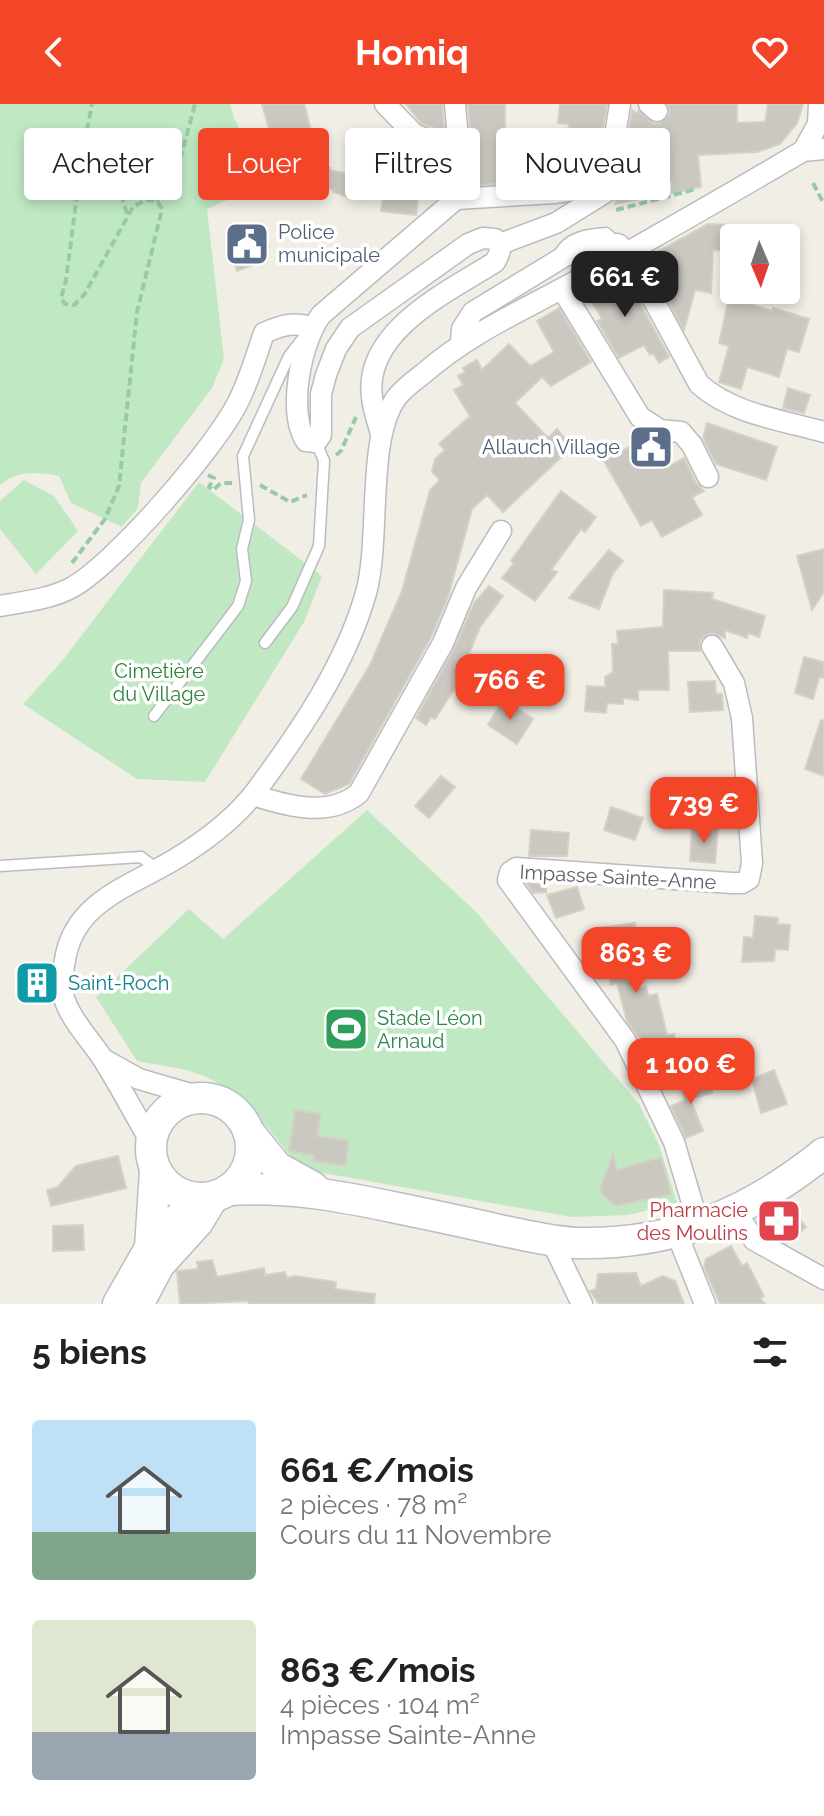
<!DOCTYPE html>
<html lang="fr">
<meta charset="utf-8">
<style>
body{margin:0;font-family:Raleway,sans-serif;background:#f6f6f6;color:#222;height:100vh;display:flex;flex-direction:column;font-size:30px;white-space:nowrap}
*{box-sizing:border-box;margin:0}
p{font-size:26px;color:#767676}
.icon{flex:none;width:44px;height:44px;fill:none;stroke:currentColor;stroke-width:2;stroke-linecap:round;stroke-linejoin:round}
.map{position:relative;height:1200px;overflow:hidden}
.panel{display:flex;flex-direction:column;background:#fff;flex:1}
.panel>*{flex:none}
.hud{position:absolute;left:24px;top:24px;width:776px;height:72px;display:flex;gap:16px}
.needle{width:52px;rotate:178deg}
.tools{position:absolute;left:720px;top:120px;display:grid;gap:16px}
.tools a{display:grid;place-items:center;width:80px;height:80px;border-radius:8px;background:#fff;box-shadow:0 4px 12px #0003;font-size:40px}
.price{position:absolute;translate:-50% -68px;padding:0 18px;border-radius:16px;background:#f34628;color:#fff;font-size:26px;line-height:52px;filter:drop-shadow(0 2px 4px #0008)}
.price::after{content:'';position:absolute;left:50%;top:48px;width:24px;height:18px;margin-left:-12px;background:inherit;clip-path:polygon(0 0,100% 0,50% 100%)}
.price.active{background:#222;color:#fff}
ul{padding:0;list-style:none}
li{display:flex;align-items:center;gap:24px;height:200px;padding:0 32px}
li span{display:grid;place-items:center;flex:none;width:224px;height:160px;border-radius:8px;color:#555}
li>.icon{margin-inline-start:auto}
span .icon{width:96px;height:96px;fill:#fffc;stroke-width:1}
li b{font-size:34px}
h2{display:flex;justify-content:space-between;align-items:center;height:96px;padding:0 32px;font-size:34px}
.chip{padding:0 28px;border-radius:8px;background:#fff;box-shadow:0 4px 12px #0003;font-size:28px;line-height:72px}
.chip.active{background:#f34628;color:#fff}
header{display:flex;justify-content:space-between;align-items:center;height:104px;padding:0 32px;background:#f34628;color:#fff;font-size:36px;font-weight:700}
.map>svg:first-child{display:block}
</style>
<header><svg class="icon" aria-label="back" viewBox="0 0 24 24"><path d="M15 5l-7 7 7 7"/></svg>Homiq<svg class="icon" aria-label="heart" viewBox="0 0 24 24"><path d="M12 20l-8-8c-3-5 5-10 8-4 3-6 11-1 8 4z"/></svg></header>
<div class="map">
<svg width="824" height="1200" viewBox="0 0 824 1200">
<rect width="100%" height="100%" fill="#f0eee5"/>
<!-- green -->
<g fill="#c0e9c3">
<path d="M0 0H230L234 14 267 78 207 105 224 255 212 284 141 379 138 404 122 423 71 399 59 372C36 368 19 366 0 381Z"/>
<path d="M24 376 54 392 78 427 36 470 0 425V397Z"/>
<path d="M199 378 322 472 304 518 205 678 137 675 23 600 62 557Z"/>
<path d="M367 706 476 808 639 1000 659 1041 677 1099 628 1111 571 1113 301 1065C271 1029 243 986 198 970 179 963 157 961 137 957L96 893 189 805 223 835Z"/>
</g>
<!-- building -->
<g fill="#cbc8c2" stroke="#d5d1c3" stroke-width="2">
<path d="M262 0H304L312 30 302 33 295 45 276 50Z"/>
<path d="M406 0H442L444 25H438L421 19Z"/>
<path d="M468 0H505V58L565 50 569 20 558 19 560 0H607L596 70 555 76 478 81V72H471L472 47Z"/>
<path d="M668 0H737V19L765 18 768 0H803L797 19 780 40 757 48 698 51 701 83 672 89V78L642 74 640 95 615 100 620 85 632 6 637 9 639 7 654 20 660 19 670 10Z"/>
<path d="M388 52 410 54 407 77 420 79 416 111 381 107Z"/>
<path d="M304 59 330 64 329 66 350 70 362 76 353 95 333 88 334 86 303 79Z"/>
<path d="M708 120 730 121 729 147 713 146 711 189 695 186 684 226 646 154Z"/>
<path d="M261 123 269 144 249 151 253 161 237 167 226 136Z"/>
<path d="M623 168 669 253 659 259 653 249 650 251 644 241 619 254 597 217 602 215 587 189Z"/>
<path d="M729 193 772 207 773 204 809 215 799 248 787 245 779 273 747 263 741 285 719 278 729 242 719 239Z"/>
<path d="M559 204 591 258 551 282 542 273 515 299 548 334 557 325 572 343 503 408 487 391 472 405 448 493 431 533 349 680 325 690 301 675 370 561 402 487 430 386 440 376 432 368 435 355 445 346 439 340 470 312 454 286 463 281 458 272 465 268 463 264 477 256 482 266 509 240 530 262 554 248 537 217Z"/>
<path d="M788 284 810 291 804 309 783 304Z"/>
<path d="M707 319 777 343 766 376 716 360 703 334Z"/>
<path d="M647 333 652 336 668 363 684 354 696 379 704 387 692 393 702 411 662 433 652 416 641 422 604 357Z"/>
<path d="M561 387 596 413 585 428 581 425 551 466 557 468 535 497 502 474 514 459 511 457Z"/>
<path d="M824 445V488L812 506 797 452Z"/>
<path d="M609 446 623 457 613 469 599 505 569 494Z"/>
<path d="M489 482 503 492 480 523 454 585 435 615 431 613 426 621 416 614 454 545 474 499Z"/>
<path d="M664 486 713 489 712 495 765 512 759 533 748 529 747 534 725 526V534L713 529 706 531 700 536V547H668L669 586H638V596L623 594V600L607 599 606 609 585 607 587 582 605 583V573L613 568 612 540H618L617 527 663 523Z"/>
<path d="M804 553 824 558V574L819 573 813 595 795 589Z"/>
<path d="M715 577 716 590H722L723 606 690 608 688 578Z"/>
<path d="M504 595 533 615 517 640 488 621Z"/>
<path d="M821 616 824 617V672L805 665Z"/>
<path d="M441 672 455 683 429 714 415 702Z"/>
<path d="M611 703 643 714 635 736 604 726Z"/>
<path d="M692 723 718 724 715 759 690 757Z"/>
<path d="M531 726 569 729 567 752H529Z"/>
<path d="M526 778 546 779V788L533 789Z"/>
<path d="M577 783 584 805 556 814 547 791Z"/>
<path d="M755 812 778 814 777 820 790 821 788 846 775 845 774 857 742 858 744 833 753 834Z"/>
<path d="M635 819 637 836 630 837 636 885 646 883 648 892 657 890 667 931 674 930 681 960 654 966 641 933H638L627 917 617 879 611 881 608 860H604L603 851 596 852 592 825Z"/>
<path d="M774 966 787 1000 761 1009 752 975Z"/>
<path d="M708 972 712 989 690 995 703 1027 686 1034 671 1002 685 996 681 979Z"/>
<path d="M295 1006 321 1010 317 1032 349 1037 345 1062 313 1057 314 1051 289 1047Z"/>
<path d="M613 1050 617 1066 661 1053 671 1090 616 1102 602 1090 600 1085Z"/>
<path d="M118 1052 126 1084 51 1102 47 1086 58 1083 76 1062Z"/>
<path d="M788 1101 806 1123 786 1139 764 1126 765 1119Z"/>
<path d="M83 1121 84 1146 53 1147V1122Z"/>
<path d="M731 1142 742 1162 747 1159 764 1192 760 1194 765 1200H720L704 1163 706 1155Z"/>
<path d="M212 1156 217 1173 264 1164 265 1171 285 1168 287 1174 295 1172 336 1178 335 1185 375 1190 374 1200H249L248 1197 180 1200 177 1167 198 1165 197 1158Z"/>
<path d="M636 1169 641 1182 663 1172 675 1177 684 1200H599L590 1187 596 1185 598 1170Z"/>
</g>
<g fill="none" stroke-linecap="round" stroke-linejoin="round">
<!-- service casing -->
<g stroke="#b9bcc1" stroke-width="13">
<g id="service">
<path d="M560 149C568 133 589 130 606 129L617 139"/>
<path d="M265 539 292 503 319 442 324 357 316 338"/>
<path d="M154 612 238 502 246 477 242 445 249 416 243 352 289 252 303 234"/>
<path d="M0 762 141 753 157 765"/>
</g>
</g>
<!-- minor casing -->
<g stroke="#b9bcc1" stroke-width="23">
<g id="minor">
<path d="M385 0 414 30 459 48 456 95"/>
<path d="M455 0 459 48"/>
<path d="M649 0 657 7"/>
<path d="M803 47 818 20 819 0"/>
<path d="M456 95 554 89 608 81"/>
<path d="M500 140 556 119 606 88 620 0"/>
<path d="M562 185 640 313 660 326 681 328 692 341 708 373"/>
<path d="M461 239 462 225 473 208 565 152 591 141 618 140 628 149 699 280C732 310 782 316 824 328"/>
<path d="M381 330C378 318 373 306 372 293 363 227 449 187 495 158 500 149 503 143 495 135L483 134 468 140 350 224 336 245 326 271 321 290V331L316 338 306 337C287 307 301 238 321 211L456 95"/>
<path d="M0 502C23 498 50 495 71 484 114 461 216 343 238 298 249 277 256 252 264 229 282 221 292 218 312 223"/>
<path d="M253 691C287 702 329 714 359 689L443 539 466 484 501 427"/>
<path d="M103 955 139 975 208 995"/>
<path d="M151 1038C135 1011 120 982 103 955 90 935 68 913 63 890 61 879 63 866 65 856 74 796 134 781 177 754 205 737 236 713 256 687 301 626 345 562 366 489 381 435 366 334 397 293 404 284 414 277 423 270 468 230 523 206 576 177 652 135 728 91 803 47L824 45"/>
<path d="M736 1108 754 1136 824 1175"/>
<path d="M699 1122 674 1038 625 936 508 776 510 768 516 764 732 779H742L749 775 752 759 742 614 734 579 712 542"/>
<path d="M677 1130 705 1200"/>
<path d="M551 1136 582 1200"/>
<path d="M144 1200 163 1164 202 1121 219 1093"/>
</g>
</g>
<!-- secondary casing -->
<g stroke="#babdc3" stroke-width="33">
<g id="secondary">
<circle cx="201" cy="1044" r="50"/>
<path d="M248 1027 277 1063 313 1083"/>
<path d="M228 1086C287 1082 340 1092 397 1104 431 1111 465 1118 499 1126 525 1131 551 1138 577 1139 675 1141 749 1109 824 1049"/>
<path d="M150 1144 155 1067"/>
<path d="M118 1200 150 1144 179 1114 213 1093"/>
</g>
</g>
<!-- path -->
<g stroke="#98caaa" stroke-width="4" stroke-dasharray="8 4" stroke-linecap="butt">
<path d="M87 28C110 46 119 85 128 113"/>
<path d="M813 79 824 100"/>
<path d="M157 97 182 49 195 0"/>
<path d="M616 106 696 85"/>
<path d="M336 351 341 347 356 313"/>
<path d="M208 371 214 374 209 383 213 386 221 379H232"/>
<path d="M260 381 290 398 307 391"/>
<path d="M72 459 105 415 119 382 137 208 162 105 157 97 145 96 133 103 84 191 74 201 65 200 61 194 66 176 82 52 92 0"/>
</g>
<!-- service -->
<use href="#service" stroke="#fff" stroke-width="10"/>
<!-- minor -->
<use href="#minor" stroke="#fff" stroke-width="20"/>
<!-- secondary -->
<use href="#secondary" stroke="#fff" stroke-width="30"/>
</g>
<!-- icons -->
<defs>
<g id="civic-square" transform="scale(2.3)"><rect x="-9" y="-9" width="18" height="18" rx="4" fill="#5c6f8a" stroke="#fff"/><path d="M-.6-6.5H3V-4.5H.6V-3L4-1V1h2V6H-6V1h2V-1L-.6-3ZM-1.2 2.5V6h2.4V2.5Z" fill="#fff"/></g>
<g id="building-square" transform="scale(2.3)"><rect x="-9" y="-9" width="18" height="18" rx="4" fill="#0f9aa8" stroke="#fff"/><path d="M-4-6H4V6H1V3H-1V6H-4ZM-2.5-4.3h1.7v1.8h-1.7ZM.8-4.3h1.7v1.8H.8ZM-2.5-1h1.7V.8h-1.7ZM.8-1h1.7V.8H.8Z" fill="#fff"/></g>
<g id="stadium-square" transform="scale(2.3)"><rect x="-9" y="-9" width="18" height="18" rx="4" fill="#2e9e5b" stroke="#fff"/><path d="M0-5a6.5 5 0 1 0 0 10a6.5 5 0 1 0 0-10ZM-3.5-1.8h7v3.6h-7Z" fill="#fff"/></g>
<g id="pharmacy-square" transform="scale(2.3)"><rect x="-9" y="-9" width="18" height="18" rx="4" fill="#e0444e" stroke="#fff"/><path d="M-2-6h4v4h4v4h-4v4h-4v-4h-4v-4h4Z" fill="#fff"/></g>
</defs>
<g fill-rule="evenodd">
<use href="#civic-square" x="247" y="140"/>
<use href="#civic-square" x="651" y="343"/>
<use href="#building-square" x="37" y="879"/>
<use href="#stadium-square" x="346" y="925"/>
<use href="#pharmacy-square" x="779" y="1117"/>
</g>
<g text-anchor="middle" stroke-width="7" stroke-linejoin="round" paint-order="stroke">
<!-- service labels -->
<g font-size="20" fill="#4e5e75" stroke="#fff" text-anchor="start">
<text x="278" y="135">Police<tspan x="278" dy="23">municipale</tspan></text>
<text x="620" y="350" text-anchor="end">Allauch Village</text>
</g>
<!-- park labels -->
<g font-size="20" fill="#308239" stroke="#fff">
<text x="159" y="574">Cimetière<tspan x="159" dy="23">du Village</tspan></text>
</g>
<!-- street labels -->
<g font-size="20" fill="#5c6066" stroke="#fff">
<text transform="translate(618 773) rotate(3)" y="7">Impasse Sainte-Anne</text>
</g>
<!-- culture labels -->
<g font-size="20" fill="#0d838f" stroke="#fff" text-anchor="start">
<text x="68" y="886">Saint-Roch</text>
</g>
<!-- leisure labels -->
<g font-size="20" fill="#27864d" stroke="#fff" text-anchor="start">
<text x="377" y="921">Stade Léon<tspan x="377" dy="23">Arnaud</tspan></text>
</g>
<!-- health labels -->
<g font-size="20" fill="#be3a42" stroke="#fff" text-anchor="end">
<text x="748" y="1113">Pharmacie<tspan x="748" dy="23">des Moulins</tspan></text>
</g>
</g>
</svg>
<div class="tools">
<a><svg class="needle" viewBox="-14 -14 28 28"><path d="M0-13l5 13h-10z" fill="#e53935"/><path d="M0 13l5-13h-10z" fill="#767676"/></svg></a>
</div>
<b class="price active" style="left:625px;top:215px">661 €</b>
<b class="price" style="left:510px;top:618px">766 €</b>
<b class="price" style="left:704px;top:741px">739 €</b>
<b class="price" style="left:636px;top:891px">863 €</b>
<b class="price" style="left:691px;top:1002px">1 100 €</b>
<div class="hud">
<a class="chip">Acheter</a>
<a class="chip active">Louer</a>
<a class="chip">Filtres</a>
<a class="chip">Nouveau</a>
</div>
</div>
<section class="panel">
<h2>5 biens<svg class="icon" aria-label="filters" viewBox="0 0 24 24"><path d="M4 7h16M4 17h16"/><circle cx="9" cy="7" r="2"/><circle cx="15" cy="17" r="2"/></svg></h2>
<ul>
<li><span style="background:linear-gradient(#bfe0f5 70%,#7fa58c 0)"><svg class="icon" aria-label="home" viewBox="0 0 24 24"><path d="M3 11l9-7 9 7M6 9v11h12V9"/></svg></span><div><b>661 €/mois</b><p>2 pièces · 78 m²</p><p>Cours du 11 Novembre</p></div></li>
<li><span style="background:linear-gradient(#dfe7d0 70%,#9aa5b1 0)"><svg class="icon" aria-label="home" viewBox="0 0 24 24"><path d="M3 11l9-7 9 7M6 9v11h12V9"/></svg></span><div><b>863 €/mois</b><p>4 pièces · 104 m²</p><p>Impasse Sainte-Anne</p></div></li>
</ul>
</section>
